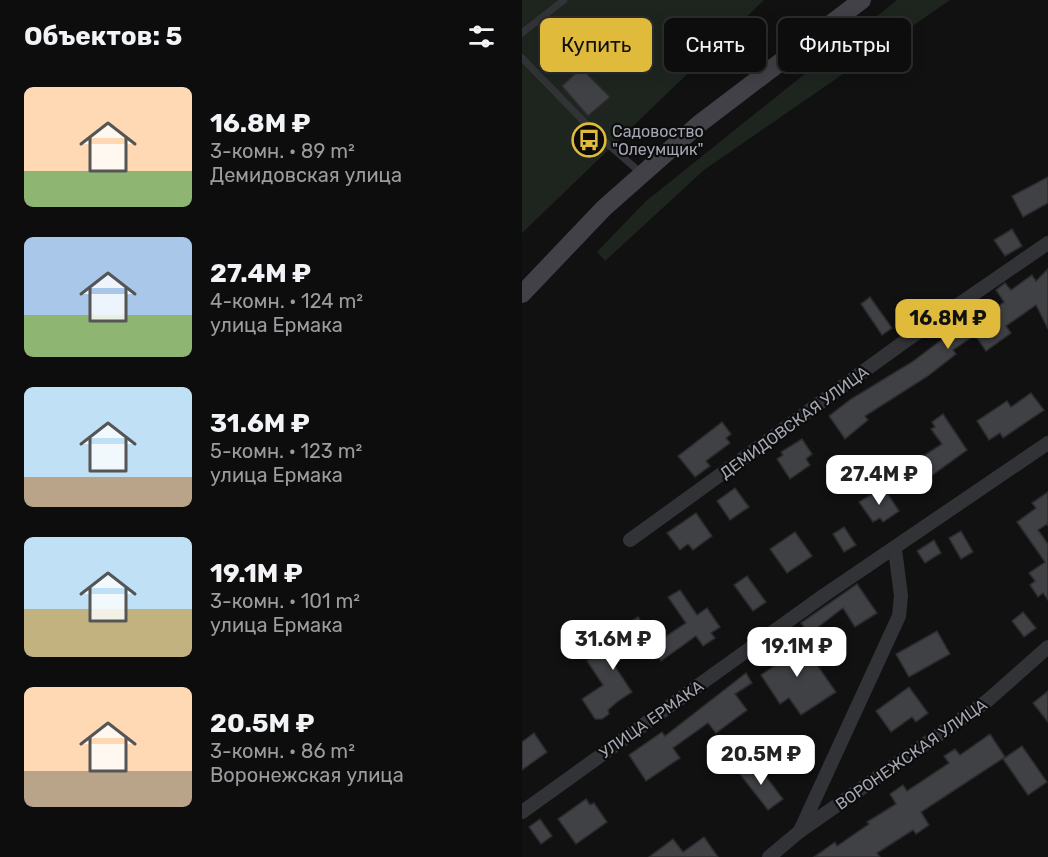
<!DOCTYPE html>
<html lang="ru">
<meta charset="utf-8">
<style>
body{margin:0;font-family:Rubik,sans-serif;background:#1b1b1c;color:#f1f3f6;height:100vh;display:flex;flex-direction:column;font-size:22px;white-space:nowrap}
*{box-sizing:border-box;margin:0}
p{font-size:20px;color:#9a9c9e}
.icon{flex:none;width:33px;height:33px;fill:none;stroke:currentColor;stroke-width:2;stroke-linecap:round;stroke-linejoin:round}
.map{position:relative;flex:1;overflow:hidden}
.side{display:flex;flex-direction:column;background:#0d0d0e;width:522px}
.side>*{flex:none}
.banner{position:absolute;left:18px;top:18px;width:417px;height:54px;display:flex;gap:12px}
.price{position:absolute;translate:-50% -51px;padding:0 14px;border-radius:12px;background:#fff;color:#222;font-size:20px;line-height:39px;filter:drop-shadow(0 2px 3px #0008)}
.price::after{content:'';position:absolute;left:50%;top:36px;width:18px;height:14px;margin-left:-9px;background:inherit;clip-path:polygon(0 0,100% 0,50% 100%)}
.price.on{background:#e0bb3b;color:#111}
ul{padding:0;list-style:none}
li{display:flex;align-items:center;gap:18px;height:150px;padding:0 24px}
li span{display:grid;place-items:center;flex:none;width:168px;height:120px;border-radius:9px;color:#555}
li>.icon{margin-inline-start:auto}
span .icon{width:72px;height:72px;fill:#fffc;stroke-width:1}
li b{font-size:26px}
h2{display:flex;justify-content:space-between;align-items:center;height:72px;padding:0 24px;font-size:26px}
.tag{padding:0 21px;border-radius:9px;background:#0d0d0e;box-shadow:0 3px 15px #0003,0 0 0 2px #2d2d2e;font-size:21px;line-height:54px}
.tag.on{background:#e0bb3b;color:#111}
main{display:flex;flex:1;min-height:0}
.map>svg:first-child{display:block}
</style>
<main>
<section class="side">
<h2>Объектов: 5<svg class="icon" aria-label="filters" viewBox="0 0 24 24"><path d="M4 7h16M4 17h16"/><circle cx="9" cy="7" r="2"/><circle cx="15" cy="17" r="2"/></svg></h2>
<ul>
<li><span style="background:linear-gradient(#ffd9b3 70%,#8fb573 0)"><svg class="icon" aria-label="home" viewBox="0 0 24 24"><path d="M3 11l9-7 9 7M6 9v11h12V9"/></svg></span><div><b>16.8M ₽</b><p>3-комн. · 89 m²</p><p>Демидовская улица</p></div></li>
<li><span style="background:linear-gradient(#a9c7e8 65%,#8fb573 0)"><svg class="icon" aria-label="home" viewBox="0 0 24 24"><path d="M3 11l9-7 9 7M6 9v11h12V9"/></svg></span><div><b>27.4M ₽</b><p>4-комн. · 124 m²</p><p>улица Ермака</p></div></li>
<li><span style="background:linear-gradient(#bfe0f5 75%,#b9a48a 0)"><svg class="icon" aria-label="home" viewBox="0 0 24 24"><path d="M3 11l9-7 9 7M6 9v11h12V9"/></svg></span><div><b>31.6M ₽</b><p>5-комн. · 123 m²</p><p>улица Ермака</p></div></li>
<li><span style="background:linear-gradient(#bfe0f5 60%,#c2b280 0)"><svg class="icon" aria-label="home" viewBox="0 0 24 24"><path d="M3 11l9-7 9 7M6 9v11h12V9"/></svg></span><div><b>19.1M ₽</b><p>3-комн. · 101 m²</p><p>улица Ермака</p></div></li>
<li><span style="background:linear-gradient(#ffd9b3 70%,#b9a48a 0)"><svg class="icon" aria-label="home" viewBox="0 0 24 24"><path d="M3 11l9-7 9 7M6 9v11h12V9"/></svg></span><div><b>20.5M ₽</b><p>3-комн. · 86 m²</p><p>Воронежская улица</p></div></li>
</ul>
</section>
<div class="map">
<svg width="526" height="857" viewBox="0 0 526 857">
<rect width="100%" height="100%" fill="#111112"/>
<!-- green -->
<g fill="#1e251f">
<path d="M0 0H242L0 233Z"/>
<path d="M375 0H428L182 170 83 261 75 252 123 202Z"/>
</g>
<!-- building -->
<g fill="#404145" stroke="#2c2b2e" stroke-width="1.5">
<path d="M59 68 88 97 66 116 40 86Z"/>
<path d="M526 177V203L501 217 490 196Z"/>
<path d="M490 229 500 246 483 256 472 240Z"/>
<path d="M526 269V329L514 305 484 326 489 333 464 351 453 335 431 350 434 354 406 376 343 416 346 420 323 439 307 416 329 399 390 362 435 328 431 323 447 312 454 322 482 302 474 290 483 283 489 290 510 275 514 281Z"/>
<path d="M348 297 370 328 360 335 339 304Z"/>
<path d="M509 393 522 410 481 438 478 433 467 440 455 421 485 401 489 407Z"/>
<path d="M421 414 445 450 398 484 386 466 420 444 409 429 413 427 410 422Z"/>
<path d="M200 422 209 434 204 438 208 443 184 461 188 466 173 477 156 456Z"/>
<path d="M280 439 290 454 284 459 288 465 268 479 255 459 261 455 259 452Z"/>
<path d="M361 487 377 511 361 522 358 518 351 522 337 502Z"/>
<path d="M213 488 227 507 208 520 195 501Z"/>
<path d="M526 492V526L525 524 516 530 526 544V600L521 593 516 597 508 585 513 581 507 573 523 562 495 522 514 508 510 503Z"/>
<path d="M174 513 190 536 171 550 166 544 158 550 145 533Z"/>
<path d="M322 527 334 545 322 552 311 534Z"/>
<path d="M439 531 451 552 439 559 427 538Z"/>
<path d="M273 532 290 556 265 573 248 549Z"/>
<path d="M412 540 419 553 403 563 395 551Z"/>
<path d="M225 576 244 602 231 611 212 585Z"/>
<path d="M335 584 355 613 333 627 321 608 287 634 279 623Z"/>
<path d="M158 590 175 615 185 608 198 627 189 633 193 638 181 646 174 636 139 661 129 646 164 623 146 597Z"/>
<path d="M501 612 514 628 502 637 490 621Z"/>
<path d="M116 617 129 636 92 665 110 692 95 702 86 710 87 714 80 719H73L60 699 81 685 65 661 108 632 103 625Z"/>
<path d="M415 631 428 654 387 677 374 654Z"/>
<path d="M279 642 314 692 279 715 267 698 258 704 239 675 252 666 242 653 254 644 262 654Z"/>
<path d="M224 673 230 683 213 694 225 710 194 733 186 723 151 748 158 758 124 781 107 755 140 732 143 736Z"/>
<path d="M387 687 406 713 394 722 390 717 369 732 354 711Z"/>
<path d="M526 691V722L511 703Z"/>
<path d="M12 733 25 752 0 770V742Z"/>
<path d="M468 734 483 757 399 812 407 825 394 834 391 830 355 853 358 857H292L313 842 315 846 347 824 345 822 374 804 368 794 381 785 385 791 427 763 422 756 433 749 438 755Z"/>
<path d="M500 746 525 782 506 795 481 759Z"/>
<path d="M233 762 261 799 246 810 217 773Z"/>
<path d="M64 799 68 805 72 803 85 822 54 844 36 819Z"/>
<path d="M18 819 30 836 19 844 7 827Z"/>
<path d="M182 837 196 857H127L151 839 161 852Z"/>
</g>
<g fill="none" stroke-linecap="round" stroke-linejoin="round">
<!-- service -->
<g stroke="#323337" stroke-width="7">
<path d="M0 33 42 0"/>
<path d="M0 58 74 134 119 173"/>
</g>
<!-- minor -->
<g stroke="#323337" stroke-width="14">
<path d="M108 540 382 342 526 243"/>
<path d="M0 812 301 596 526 443"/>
<path d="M278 831 377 616 379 596 373 549"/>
<path d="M247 857 278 831 465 701 526 647"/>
</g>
<!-- secondary -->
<path stroke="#414147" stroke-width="18" d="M0 294 82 208 177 124 340 0"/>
</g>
<!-- icons -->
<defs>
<g id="bus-ring" transform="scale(1.725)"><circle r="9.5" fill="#0c0c0d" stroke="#e0bb3b" stroke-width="1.5"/><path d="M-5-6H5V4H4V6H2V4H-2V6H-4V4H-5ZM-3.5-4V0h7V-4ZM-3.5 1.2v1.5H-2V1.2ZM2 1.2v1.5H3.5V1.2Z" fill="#e0bb3b"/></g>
</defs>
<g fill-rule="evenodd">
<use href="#bus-ring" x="67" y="140"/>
</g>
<g text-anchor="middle" stroke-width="4.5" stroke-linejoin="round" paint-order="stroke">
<!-- poi labels -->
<g font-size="16" fill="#a4a6b2" stroke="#0c0c0d" text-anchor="start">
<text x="90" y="137">Садовоство<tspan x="90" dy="18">"Олеумщик"</tspan></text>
</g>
<!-- street labels -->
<g font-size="16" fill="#a4a6b2" stroke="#0c0c0d">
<text transform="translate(272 422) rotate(-36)" y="6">ДЕМИДОВСКАЯ УЛИЦА</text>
<text transform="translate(129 719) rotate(-35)" y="6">УЛИЦА ЕРМАКА</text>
<text transform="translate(389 754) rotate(-35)" y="6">ВОРОНЕЖСКАЯ УЛИЦА</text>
</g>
</g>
</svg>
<b class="price on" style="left:426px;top:350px">16.8M ₽</b>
<b class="price" style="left:357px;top:506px">27.4M ₽</b>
<b class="price" style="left:91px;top:671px">31.6M ₽</b>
<b class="price" style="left:275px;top:678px">19.1M ₽</b>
<b class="price" style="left:239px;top:786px">20.5M ₽</b>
<div class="banner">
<a class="tag on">Купить</a>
<a class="tag">Снять</a>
<a class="tag">Фильтры</a>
</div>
</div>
</main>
